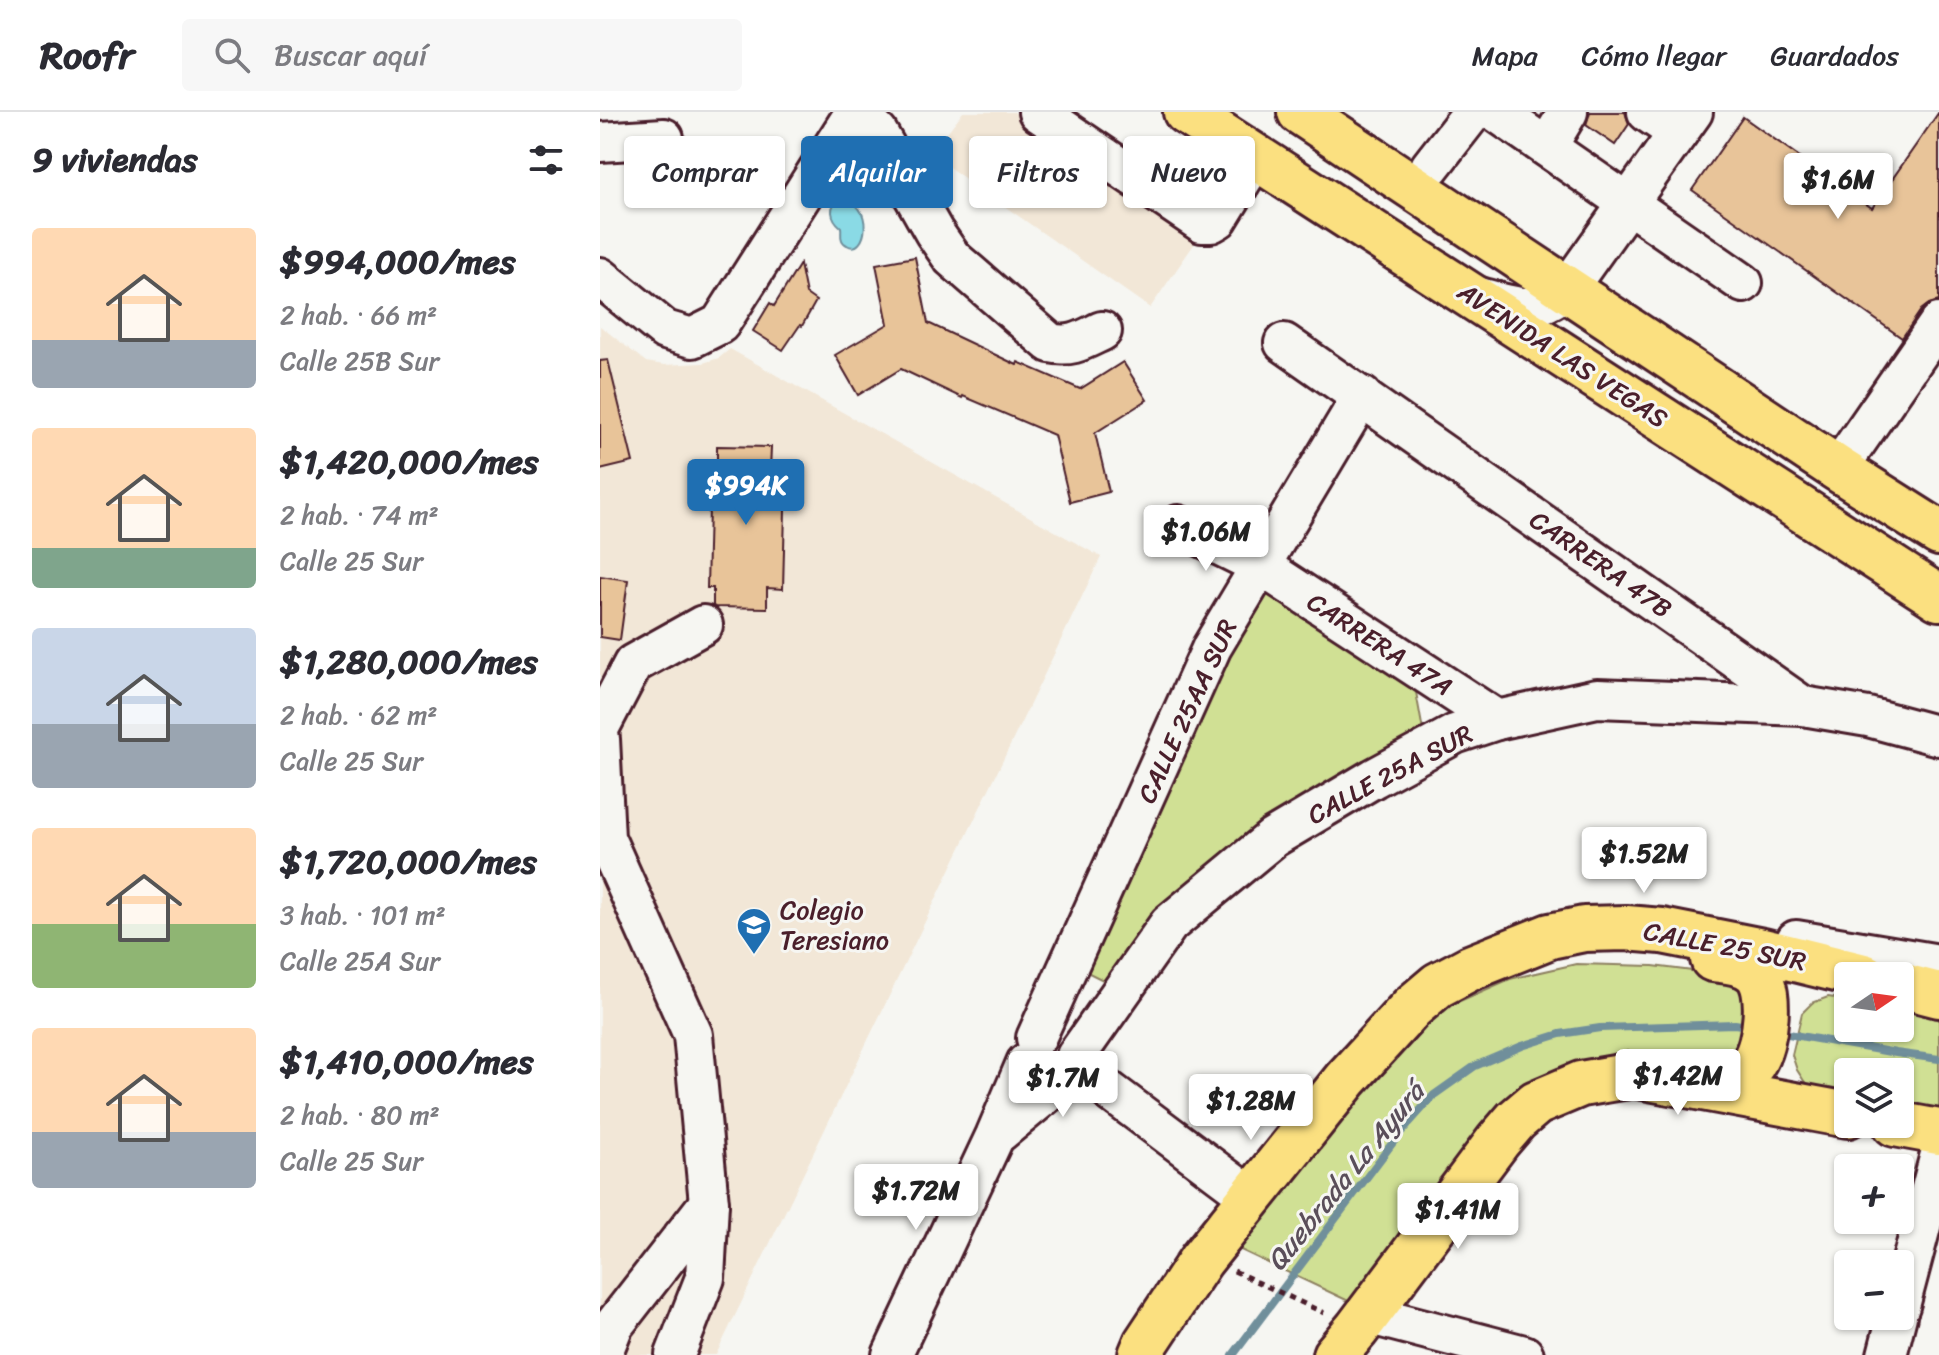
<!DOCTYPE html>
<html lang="es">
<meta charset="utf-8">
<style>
body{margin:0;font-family:Sriracha,sans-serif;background:#f7f7f7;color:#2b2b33;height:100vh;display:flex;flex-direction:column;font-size:30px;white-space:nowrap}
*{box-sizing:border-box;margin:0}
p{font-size:26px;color:#7c7c81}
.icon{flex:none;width:44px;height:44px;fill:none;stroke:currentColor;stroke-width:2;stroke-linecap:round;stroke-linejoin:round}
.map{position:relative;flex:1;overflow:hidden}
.details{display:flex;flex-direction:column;background:#fff;width:600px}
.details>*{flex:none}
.banner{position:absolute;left:24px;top:24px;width:760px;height:72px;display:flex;gap:16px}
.needle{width:52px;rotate:77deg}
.fabs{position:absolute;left:1234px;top:850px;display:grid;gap:16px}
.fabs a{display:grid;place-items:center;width:80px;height:80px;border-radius:8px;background:#fff;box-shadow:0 2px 6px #0004;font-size:40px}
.price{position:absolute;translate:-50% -68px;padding:0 18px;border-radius:8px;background:#fff;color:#222;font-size:26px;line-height:52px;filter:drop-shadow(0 2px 4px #0008)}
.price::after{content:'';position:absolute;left:50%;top:48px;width:24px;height:18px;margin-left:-12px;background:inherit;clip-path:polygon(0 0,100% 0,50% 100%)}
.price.selected{background:#1f6fb2;color:#fff}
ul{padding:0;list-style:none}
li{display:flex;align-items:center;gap:24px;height:200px;padding:0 32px}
li span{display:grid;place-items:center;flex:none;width:224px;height:160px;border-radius:8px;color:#555}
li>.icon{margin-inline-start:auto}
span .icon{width:96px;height:96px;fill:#fffc;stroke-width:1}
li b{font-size:34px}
h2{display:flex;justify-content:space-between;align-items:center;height:96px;padding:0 32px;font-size:34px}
.pill{padding:0 28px;border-radius:8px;background:#fff;box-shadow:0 2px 6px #0004;font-size:28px;line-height:72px}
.pill.selected{background:#1f6fb2;color:#fff}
header{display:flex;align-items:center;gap:48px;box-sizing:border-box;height:112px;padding:0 40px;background:#fff;border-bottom:2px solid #e1e1e2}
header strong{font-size:38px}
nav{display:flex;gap:44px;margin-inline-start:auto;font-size:28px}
.search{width:560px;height:72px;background:#f7f7f7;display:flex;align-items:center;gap:20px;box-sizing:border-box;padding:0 28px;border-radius:8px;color:#7c7c81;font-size:30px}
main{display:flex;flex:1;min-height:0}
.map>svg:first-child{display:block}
</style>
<header>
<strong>Roofr</strong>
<div class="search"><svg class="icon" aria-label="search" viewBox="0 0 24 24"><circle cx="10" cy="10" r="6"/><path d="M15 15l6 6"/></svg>Buscar aquí</div>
<nav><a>Mapa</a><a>Cómo llegar</a><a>Guardados</a></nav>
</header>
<main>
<section class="details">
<h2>9 viviendas<svg class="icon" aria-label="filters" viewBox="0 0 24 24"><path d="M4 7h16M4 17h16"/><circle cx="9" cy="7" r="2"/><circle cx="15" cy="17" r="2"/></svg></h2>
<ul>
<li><span style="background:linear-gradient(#ffd9b3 70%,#9aa5b1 0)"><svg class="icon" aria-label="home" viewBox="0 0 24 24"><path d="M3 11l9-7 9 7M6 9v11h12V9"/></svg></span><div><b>$994,000/mes</b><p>2 hab. · 66 m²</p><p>Calle 25B Sur</p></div></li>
<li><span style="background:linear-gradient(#ffd9b3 75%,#7fa58c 0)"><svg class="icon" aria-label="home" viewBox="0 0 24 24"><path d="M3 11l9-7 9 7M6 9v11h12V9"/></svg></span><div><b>$1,420,000/mes</b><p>2 hab. · 74 m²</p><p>Calle 25 Sur</p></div></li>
<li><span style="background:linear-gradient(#c9d6e8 60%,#9aa5b1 0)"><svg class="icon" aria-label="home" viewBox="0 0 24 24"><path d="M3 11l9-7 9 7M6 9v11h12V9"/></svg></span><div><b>$1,280,000/mes</b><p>2 hab. · 62 m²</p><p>Calle 25 Sur</p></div></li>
<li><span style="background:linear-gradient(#ffd9b3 60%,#8fb573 0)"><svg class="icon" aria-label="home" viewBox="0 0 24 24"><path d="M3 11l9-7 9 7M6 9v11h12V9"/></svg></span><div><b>$1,720,000/mes</b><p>3 hab. · 101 m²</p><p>Calle 25A Sur</p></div></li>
<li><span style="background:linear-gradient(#ffd9b3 65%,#9aa5b1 0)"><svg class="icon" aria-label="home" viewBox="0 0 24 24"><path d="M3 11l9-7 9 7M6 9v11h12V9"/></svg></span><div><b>$1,410,000/mes</b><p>2 hab. · 80 m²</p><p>Calle 25 Sur</p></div></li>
</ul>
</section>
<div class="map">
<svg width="1339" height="1243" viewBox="0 0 1339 1243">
<rect width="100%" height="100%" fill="#f6f6f2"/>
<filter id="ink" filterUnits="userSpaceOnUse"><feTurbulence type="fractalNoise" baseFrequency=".0125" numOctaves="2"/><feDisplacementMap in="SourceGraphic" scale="16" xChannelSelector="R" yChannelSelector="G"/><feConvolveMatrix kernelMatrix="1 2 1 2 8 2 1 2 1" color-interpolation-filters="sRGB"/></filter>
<g filter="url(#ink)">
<!-- built -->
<g fill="#f2e7d7">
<path d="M363 0H414L597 128 550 196 330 42Z"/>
<path d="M0 214 46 250 64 253 103 251 119 246 130 237 501 445 116 1243H0Z"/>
</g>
<!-- green -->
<g fill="#d0e094" stroke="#8d8060" stroke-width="2">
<path d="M664 474 814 569 825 630 635 741 519 876 475 854 580 619Z"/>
<path d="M976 852 1053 854 1124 863 1150 882 1138 946 1125 956 975 955 757 1193 630 1133 792 943 853 892 910 867Z"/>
<path d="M1228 885 1248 888V916H1300V896L1339 901V999L1300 992V960H1248V983L1206 972 1197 958 1192 943 1202 901 1212 891Z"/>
</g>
<!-- water -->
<path fill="#8adae5" stroke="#708f9b" stroke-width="2" d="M241 87C276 90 267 145 247 133 245 132 243 131 242 128 240 124 242 120 241 115 231 107 227 93 241 87Z"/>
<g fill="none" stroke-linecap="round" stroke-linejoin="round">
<!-- stream -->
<g stroke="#708f9b" stroke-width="8">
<path d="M1177 920 1296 941 1339 947"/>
<path d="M633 1243 800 1021 834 983 875 954 922 934 960 922 1000 916 1135 912 1152 915"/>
</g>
</g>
<!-- building -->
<g fill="#e8c499" stroke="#4a1f2b" stroke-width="2">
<path d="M990 0H1025L1029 12 1015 33 986 13Z"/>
<path d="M1339 0V189L1329 192 1321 198 1302 226 1092 78 1143 5 1272 96Z"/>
<path d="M315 145 328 211 417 253 418 250 480 277 523 250 547 288 495 321 509 380 470 390 454 323 363 284 362 286 301 257 258 283 235 243 288 212 276 152Z"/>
<path d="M200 152 206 182 216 189 202 214 200 213 183 238 153 219 170 191 174 194Z"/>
<path d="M8 248 33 350 0 358V249Z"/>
<path d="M117 334 171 335 170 358H186L183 477 167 476V496L115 495 113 494V476H107L110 356H117Z"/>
<path d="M0 464 28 468 20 528 0 525Z"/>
</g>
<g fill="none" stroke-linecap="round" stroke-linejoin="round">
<!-- minor casing -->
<g stroke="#4a1f2b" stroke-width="44">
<g id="minor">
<path d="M257 0 278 21 334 120 352 146 450 231C472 236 483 228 502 219"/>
<path d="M438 0 602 111H611L618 107 656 45"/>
<path d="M896 0 1143 171"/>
<path d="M1047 0 1078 21"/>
<path d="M0 30 64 26"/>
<path d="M947 35 968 0"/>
<path d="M830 55 873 0"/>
<path d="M0 165 65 218 92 226 120 212 255 0"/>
<path d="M880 185C920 196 933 204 968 176L1093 0"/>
<path d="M684 231 1203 594 1268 605 1339 624"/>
<path d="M1238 357 1339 211"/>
<path d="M578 413 661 454 897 608"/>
<path d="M0 615 33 552 103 513"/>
<path d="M0 627 5 726 93 923 109 1091 105 1166 75 1243"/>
<path d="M1196 828 1339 852"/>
<path d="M436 926 612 535 762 284"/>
<path d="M476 944 569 812 673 726 774 666 855 622 897 608 997 586 1203 594"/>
<path d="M477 948 499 971 651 1085"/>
<path d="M400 1020 458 972"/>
<path d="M1300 1194 1339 1046"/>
<path d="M767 1202 924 1243"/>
<path d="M2 1243 14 1213 109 1091"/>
<path d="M292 1243 395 1024 426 951"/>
<path d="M1287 1243 1297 1204"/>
</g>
</g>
<!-- major casing -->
<g stroke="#4a1f2b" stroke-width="50">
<g id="major">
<path d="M586 0 1339 486"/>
<path d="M700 0 1238 357 1339 421"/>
<path d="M1113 847C1127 849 1144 849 1155 860 1173 876 1166 932 1153 951 1144 964 1131 970 1118 978"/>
<path d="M1300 873 1339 883"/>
<path d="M1295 1012 1339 1020"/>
<path d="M541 1243 546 1231 601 1148 746 967 812 895 838 873 870 856 950 824 984 817 1026 816 1062 819 1163 839 1264 864"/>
<path d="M735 1243 757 1217 898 1029 916 1008 936 991 981 972 1033 963 1248 1003"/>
</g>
</g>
<!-- path -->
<path stroke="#4a1f2b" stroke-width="5" stroke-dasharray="6 6" stroke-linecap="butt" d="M634 1159 724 1201"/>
<!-- minor -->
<use href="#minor" stroke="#f6f6f2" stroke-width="38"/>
<!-- major -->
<use href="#major" stroke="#fbe080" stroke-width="44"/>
</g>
</g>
<!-- icons -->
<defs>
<g id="school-pin" transform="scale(1.8)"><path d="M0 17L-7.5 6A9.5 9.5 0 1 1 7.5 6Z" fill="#1f6fb2" stroke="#f6f6f2"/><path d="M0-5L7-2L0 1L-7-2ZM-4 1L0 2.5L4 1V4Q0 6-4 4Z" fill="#fff"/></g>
</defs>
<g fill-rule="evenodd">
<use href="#school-pin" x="154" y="813"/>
</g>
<g text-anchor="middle" stroke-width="6" stroke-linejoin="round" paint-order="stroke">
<!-- street labels -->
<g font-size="26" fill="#4a1f2b" stroke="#f6f6f2">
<text transform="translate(963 243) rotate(33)" y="9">AVENIDA LAS VEGAS</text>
<text transform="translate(1001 452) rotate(35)" y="9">CARRERA 47B</text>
<text transform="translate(780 532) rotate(33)" y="9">CARRERA 47A</text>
<text transform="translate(587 599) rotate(-65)" y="9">CALLE 25AA SUR</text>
<text transform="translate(790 662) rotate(-28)" y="9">CALLE 25A SUR</text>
<text transform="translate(1125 834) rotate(11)" y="9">CALLE 25 SUR</text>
</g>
<!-- poi labels -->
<g font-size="26" fill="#4a1f2b" stroke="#f6f6f2" text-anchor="start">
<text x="180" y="807">Colegio<tspan x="180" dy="30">Teresiano</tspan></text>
</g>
<!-- water labels -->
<g font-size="28" font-style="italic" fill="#5a4e5a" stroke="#f6f6f2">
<text transform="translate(745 1064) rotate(-51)" y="10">Quebrada La Ayurá</text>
</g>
</g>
</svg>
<div class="fabs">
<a><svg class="needle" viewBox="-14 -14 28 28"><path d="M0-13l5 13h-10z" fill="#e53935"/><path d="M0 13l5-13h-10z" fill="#7c7c81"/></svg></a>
<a><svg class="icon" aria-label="layers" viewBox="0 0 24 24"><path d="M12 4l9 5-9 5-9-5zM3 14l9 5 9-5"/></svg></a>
<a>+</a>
<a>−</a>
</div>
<b class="price" style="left:1238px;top:109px">$1.6M</b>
<b class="price selected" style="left:146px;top:415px">$994K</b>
<b class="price" style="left:606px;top:461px">$1.06M</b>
<b class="price" style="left:1044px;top:783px">$1.52M</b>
<b class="price" style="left:1078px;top:1005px">$1.42M</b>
<b class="price" style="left:463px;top:1007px">$1.7M</b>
<b class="price" style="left:651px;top:1030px">$1.28M</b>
<b class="price" style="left:316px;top:1120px">$1.72M</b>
<b class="price" style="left:858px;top:1139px">$1.41M</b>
<div class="banner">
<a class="pill">Comprar</a>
<a class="pill selected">Alquilar</a>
<a class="pill">Filtros</a>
<a class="pill">Nuevo</a>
</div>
</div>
</main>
